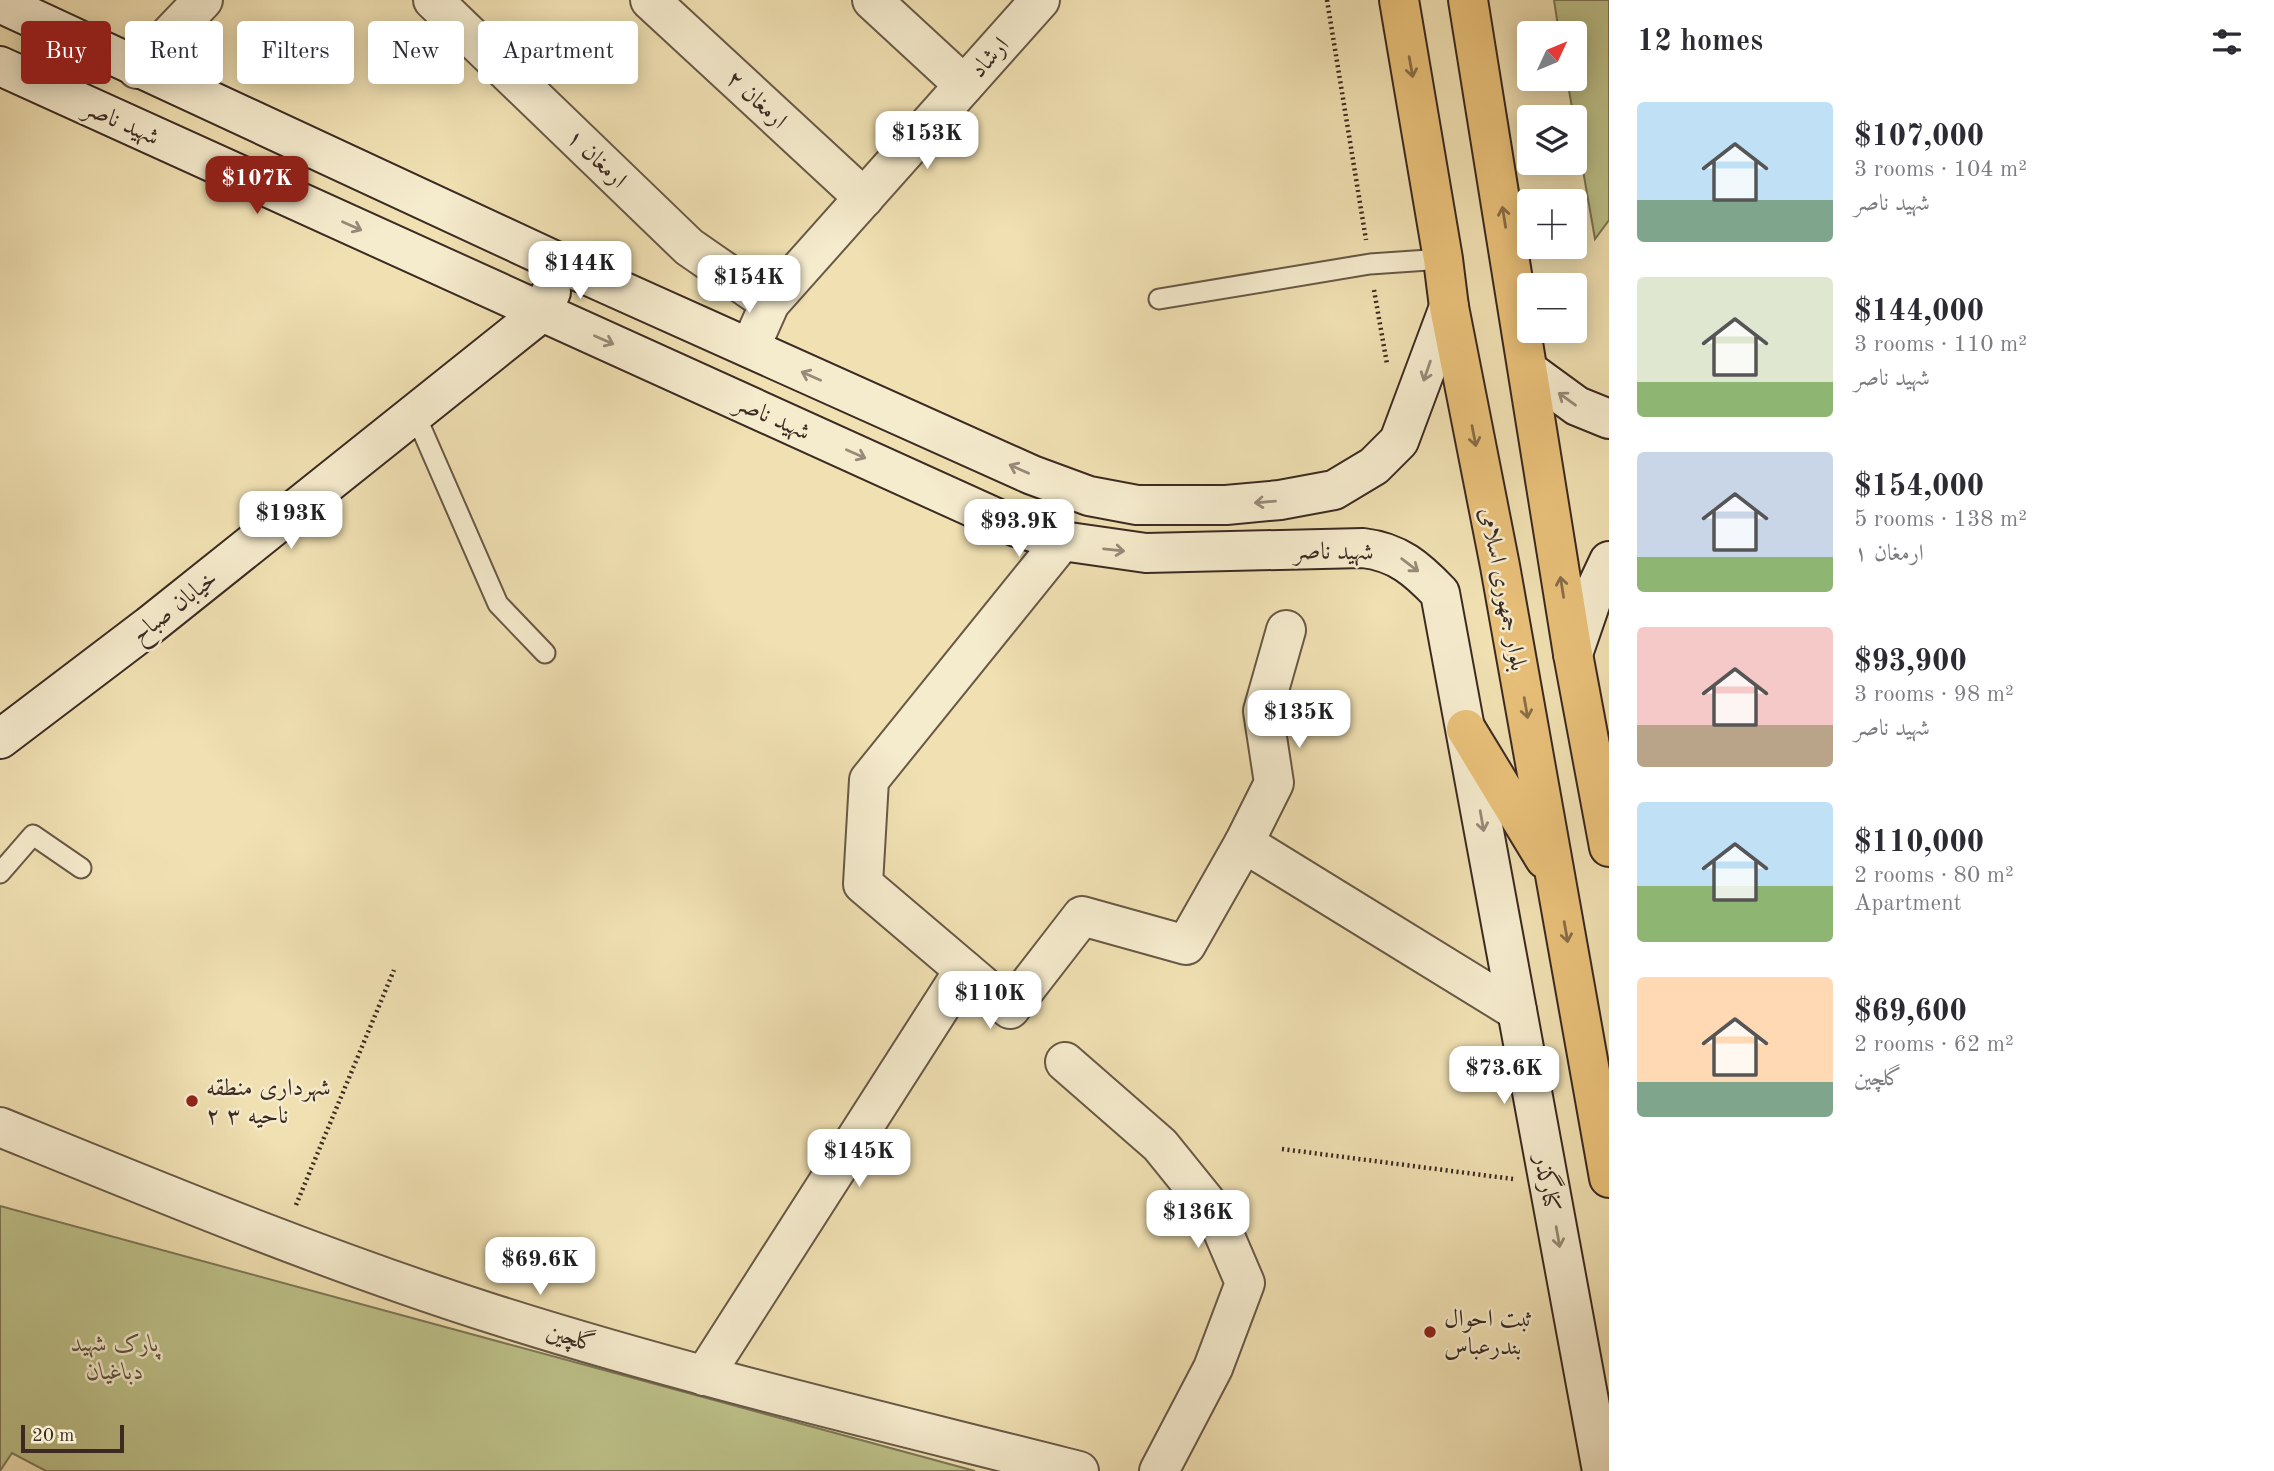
<!DOCTYPE html>
<meta charset="utf-8">
<style>
body{margin:0;font-family:"Old Standard TT",Amiri,serif;background:#f7f7f7;color:#2b2b33;height:100vh;display:flex;flex-direction:column;font-size:26px;white-space:nowrap}
*{box-sizing:border-box;margin:0}
p{font-size:23px;color:#7c7c81}
.icon{flex:none;width:38px;height:38px;fill:none;stroke:currentColor;stroke-width:2;stroke-linecap:round;stroke-linejoin:round}
.map{position:relative;flex:1;overflow:hidden}
.side{display:flex;flex-direction:column;background:#fff;width:665px}
.side>*{flex:none}
.guide{position:absolute;left:21px;top:21px;width:665px;height:63px;display:flex;gap:14px}
.needle{width:46px;rotate:46deg}
.controls{position:absolute;left:1517px;top:21px;display:grid;gap:14px}
.controls a{display:grid;place-items:center;width:70px;height:70px;border-radius:7px;background:#fff;box-shadow:0 4px 18px #0003;font-size:35px}
.scale{position:absolute;left:21px;bottom:18px;width:103px;box-sizing:border-box;padding-left:7px;border:4px solid #3b2a22;border-top:0;font-size:19px;line-height:24px;white-space:nowrap;color:#3b2a22;-webkit-text-stroke:5px #f5ebcd;paint-order:stroke}
.price{position:absolute;translate:-50% -60px;padding:0 16px;border-radius:14px;background:#fff;color:#222;font-size:23px;line-height:46px;filter:drop-shadow(0 2px 4px #0008)}
.price::after{content:'';position:absolute;left:50%;top:42px;width:21px;height:16px;margin-left:-10px;background:inherit;clip-path:polygon(0 0,100% 0,50% 100%)}
.price.selected{background:#8f2418;color:#fff}
ul{padding:0;list-style:none}
li{display:flex;align-items:center;gap:21px;height:175px;padding:0 28px}
li span{display:grid;place-items:center;flex:none;width:196px;height:140px;border-radius:7px;color:#555}
li>.icon{margin-inline-start:auto}
span .icon{width:84px;height:84px;fill:#fffc;stroke-width:1}
li b{font-size:30px}
h2{display:flex;justify-content:space-between;align-items:center;height:84px;padding:0 28px;font-size:30px}
.tag{padding:0 24px;border-radius:7px;background:#fff;box-shadow:0 4px 18px #0003;font-size:24px;line-height:63px}
.tag.selected{background:#8f2418;color:#fff}
main{display:flex;flex:1;min-height:0}
.map>svg:first-child{display:block}
</style>
<main>
<div class="map">
<svg width="1609" height="1471" viewBox="0 0 1609 1471">
<rect width="100%" height="100%" fill="#f0e0b2"/>
<filter id="stains"><feTurbulence type="fractalNoise" baseFrequency=".00286" numOctaves="4"/><feColorMatrix values="0 0 0 0 .2 0 0 0 0 .09 0 0 0 0 .02 0 0 0 .5 -.17"/></filter>
<radialGradient id="worn" r=".72"><stop offset=".6" stop-color="#630" stop-opacity="0"/><stop offset="1" stop-color="#630" stop-opacity=".3"/></radialGradient>
<!-- green -->
<g fill="#bdc189" stroke="#7c7656" stroke-width="2">
<path d="M1554 0H1609V220L1595 239 1567 79H1575V33H1559Z"/>
<path d="M0 1206 975 1471H46L12 1453 0 1471Z"/>
</g>
<g fill="none" stroke-linecap="round" stroke-linejoin="round">
<!-- lane casing -->
<g stroke="#685846" stroke-width="23">
<g id="lane">
<path d="M1159 299 1370 264 1443 259"/>
<path d="M415 414 498 604 545 653"/>
<path d="M0 873 33 835 81 868"/>
</g>
</g>
<!-- street casing -->
<g stroke="#685846" stroke-width="42">
<g id="street">
<path d="M433 0 689 247 770 303"/>
<path d="M650 0 864 198"/>
<path d="M872 0 964 85"/>
<path d="M137 69 203 0"/>
<path d="M750 348 770 303 1040 0"/>
<path d="M1062 541 869 780 863 884 1010 1009 1082 916 1186 945 1244 843 1517 1011"/>
<path d="M1244 843 1274 783 1263 711 1286 630"/>
<path d="M1065 1062 1160 1145 1215 1213 1245 1283 1213 1368 1159 1471"/>
<path d="M0 1127C162 1193 324 1260 490 1313 684 1375 882 1421 1079 1471"/>
<path d="M704 1376 964 970"/>
</g>
</g>
<!-- secondary casing -->
<g stroke="#3b2a22" stroke-width="42">
<g id="secondary">
<path d="M0 3 564 265 1032 475 1089 496 1137 505H1226L1280 500 1334 490 1374 466 1399 441 1449 307"/>
<path d="M0 66 1016 527 1062 541 1146 553 1363 548C1398 552 1417 569 1440 593L1602 1471"/>
<path d="M1529 371 1577 406 1609 419"/>
<path d="M1573 654 1594 593 1609 561"/>
<path d="M0 739 149 626 542 312 551 292"/>
</g>
</g>
<!-- primary casing -->
<g stroke="#3b2a22" stroke-width="42">
<g id="primary">
<path d="M1399 0 1443 259 1449 307 1500 566 1609 1178"/>
<path d="M1468 0 1573 654 1609 847"/>
<path d="M1466 729 1545 859"/>
</g>
</g>
<!-- path -->
<g stroke="#3b2a22" stroke-width="4.5" stroke-dasharray="2 3.5" stroke-linecap="butt">
<path d="M1327 0 1366 240"/>
<path d="M1374 290 1387 364"/>
<path d="M1282 1149 1513 1179"/>
<path d="M296 1205 394 970"/>
</g>
<!-- lane -->
<use href="#lane" stroke="#f5ebcd" stroke-width="19"/>
<!-- street -->
<use href="#street" stroke="#f5ebcd" stroke-width="38"/>
<!-- secondary -->
<use href="#secondary" stroke="#f5ebcd" stroke-width="38"/>
<!-- primary -->
<use href="#primary" stroke="#e8c079" stroke-width="38"/>
</g>
<!-- one-way arrows -->
<defs><path id="oneway-shaft" d="M-6 0H5M1.5-3L5.5 0L1.5 3" fill="none" stroke-width="1.6" stroke-linecap="round" stroke-linejoin="round" transform="scale(1.75)"/></defs>
<g stroke="#896e49">
<use href="#oneway-shaft" transform="translate(1411 67) rotate(80)"/>
<use href="#oneway-shaft" transform="translate(1504 217) rotate(-99)"/>
<use href="#oneway-shaft" transform="translate(1474 436) rotate(79)"/>
<use href="#oneway-shaft" transform="translate(1562 587) rotate(-99)"/>
<use href="#oneway-shaft" transform="translate(1526 708) rotate(80)"/>
<use href="#oneway-shaft" transform="translate(1566 932) rotate(80)"/>
</g>
<g stroke="#988a78">
<use href="#oneway-shaft" transform="translate(352 226) rotate(24)"/>
<use href="#oneway-shaft" transform="translate(604 340) rotate(24)"/>
<use href="#oneway-shaft" transform="translate(1427 371) rotate(109)"/>
<use href="#oneway-shaft" transform="translate(811 376) rotate(-156)"/>
<use href="#oneway-shaft" transform="translate(1567 399) rotate(-144)"/>
<use href="#oneway-shaft" transform="translate(856 454) rotate(24)"/>
<use href="#oneway-shaft" transform="translate(1019 469) rotate(-156)"/>
<use href="#oneway-shaft" transform="translate(1265 502) rotate(175)"/>
<use href="#oneway-shaft" transform="translate(1114 550) rotate(6)"/>
<use href="#oneway-shaft" transform="translate(1410 565) rotate(37)"/>
<use href="#oneway-shaft" transform="translate(1482 821) rotate(80)"/>
<use href="#oneway-shaft" transform="translate(1558 1237) rotate(80)"/>
</g>
<!-- markers -->
<g fill="#8f2418" stroke="#f5ebcd" stroke-width="2.5">
<circle cx="192" cy="1101" r="7"/>
<circle cx="1430" cy="1332" r="7"/>
</g>
<g text-anchor="middle" stroke-width="5" stroke-linejoin="round" paint-order="stroke">
<!-- street labels -->
<g font-size="24" fill="#3b2a22" stroke="#f5ebcd">
<text transform="translate(989 57) rotate(-48)" y="8">ارشاد</text>
<text transform="translate(757 99) rotate(43)" y="8">ارمغان ۲</text>
<text transform="translate(122 122) rotate(24)" y="8">شهید ناصر</text>
<text transform="translate(597 158) rotate(44)" y="8">ارمغان ۱</text>
<text transform="translate(773 417) rotate(24)" y="8">شهید ناصر</text>
<text transform="translate(1334 551) rotate(1)" y="8">شهید ناصر</text>
<text transform="translate(1504 589) rotate(79)" y="8">بلوار جمهوری اسلامی</text>
<text transform="translate(174 606) rotate(-38)" y="8">خیابان صباح</text>
<text transform="translate(1548 1183) rotate(80)" y="8">کنارگذر</text>
<text transform="translate(571 1337) rotate(16)" y="8">گلچین</text>
</g>
<!-- poi labels -->
<g font-size="24" fill="#3b2a22" stroke="#f5ebcd" text-anchor="start">
<text x="206" y="1095">شهرداری منطقه<tspan x="206" dy="28">۲ ناحیه ۳</tspan></text>
<text x="1444" y="1326">ثبت احوال<tspan x="1444" dy="28">بندرعباس</tspan></text>
</g>
<!-- park labels -->
<g font-size="24" font-style="italic" fill="#5c503c" stroke="#f5ebcd">
<text x="115" y="1351">پارک شهید<tspan x="115" dy="28">دباغیان</tspan></text>
</g>
</g>
<rect width="100%" height="100%" filter="url(#stains)"/>
<rect width="100%" height="100%" fill="url(#worn)"/>
</svg>
<div class="controls">
<a><svg class="needle" viewBox="-14 -14 28 28"><path d="M0-13l5 13h-10z" fill="#e53935"/><path d="M0 13l5-13h-10z" fill="#7c7c81"/></svg></a>
<a><svg class="icon" aria-label="layers" viewBox="0 0 24 24"><path d="M12 4l9 5-9 5-9-5zM3 14l9 5 9-5"/></svg></a>
<a>+</a>
<a>−</a>
</div>
<div class="scale">20 m</div>
<b class="price" style="left:927px;top:171px">$153K</b>
<b class="price selected" style="left:257px;top:216px">$107K</b>
<b class="price" style="left:580px;top:301px">$144K</b>
<b class="price" style="left:749px;top:315px">$154K</b>
<b class="price" style="left:291px;top:551px">$193K</b>
<b class="price" style="left:1019px;top:559px">$93.9K</b>
<b class="price" style="left:1299px;top:750px">$135K</b>
<b class="price" style="left:990px;top:1031px">$110K</b>
<b class="price" style="left:1504px;top:1106px">$73.6K</b>
<b class="price" style="left:859px;top:1189px">$145K</b>
<b class="price" style="left:1198px;top:1250px">$136K</b>
<b class="price" style="left:540px;top:1297px">$69.6K</b>
<div class="guide">
<a class="tag selected">Buy</a>
<a class="tag">Rent</a>
<a class="tag">Filters</a>
<a class="tag">New</a>
<a class="tag">Apartment</a>
</div>
</div>
<section class="side">
<h2>12 homes<svg class="icon" aria-label="filters" viewBox="0 0 24 24"><path d="M4 7h16M4 17h16"/><circle cx="9" cy="7" r="2"/><circle cx="15" cy="17" r="2"/></svg></h2>
<ul>
<li><span style="background:linear-gradient(#bfe0f5 70%,#7fa58c 0)"><svg class="icon" aria-label="home" viewBox="0 0 24 24"><path d="M3 11l9-7 9 7M6 9v11h12V9"/></svg></span><div><b>$107,000</b><p>3 rooms · 104 m²</p><p>شهید ناصر</p></div></li>
<li><span style="background:linear-gradient(#dfe7d0 75%,#8fb573 0)"><svg class="icon" aria-label="home" viewBox="0 0 24 24"><path d="M3 11l9-7 9 7M6 9v11h12V9"/></svg></span><div><b>$144,000</b><p>3 rooms · 110 m²</p><p>شهید ناصر</p></div></li>
<li><span style="background:linear-gradient(#c9d6e8 75%,#8fb573 0)"><svg class="icon" aria-label="home" viewBox="0 0 24 24"><path d="M3 11l9-7 9 7M6 9v11h12V9"/></svg></span><div><b>$154,000</b><p>5 rooms · 138 m²</p><p>ارمغان ۱</p></div></li>
<li><span style="background:linear-gradient(#f6c9c9 70%,#b9a48a 0)"><svg class="icon" aria-label="home" viewBox="0 0 24 24"><path d="M3 11l9-7 9 7M6 9v11h12V9"/></svg></span><div><b>$93,900</b><p>3 rooms · 98 m²</p><p>شهید ناصر</p></div></li>
<li><span style="background:linear-gradient(#bfe0f5 60%,#8fb573 0)"><svg class="icon" aria-label="home" viewBox="0 0 24 24"><path d="M3 11l9-7 9 7M6 9v11h12V9"/></svg></span><div><b>$110,000</b><p>2 rooms · 80 m²</p><p>Apartment</p></div></li>
<li><span style="background:linear-gradient(#ffd9b3 75%,#7fa58c 0)"><svg class="icon" aria-label="home" viewBox="0 0 24 24"><path d="M3 11l9-7 9 7M6 9v11h12V9"/></svg></span><div><b>$69,600</b><p>2 rooms · 62 m²</p><p>گلچین</p></div></li>
</ul>
</section>
</main>
